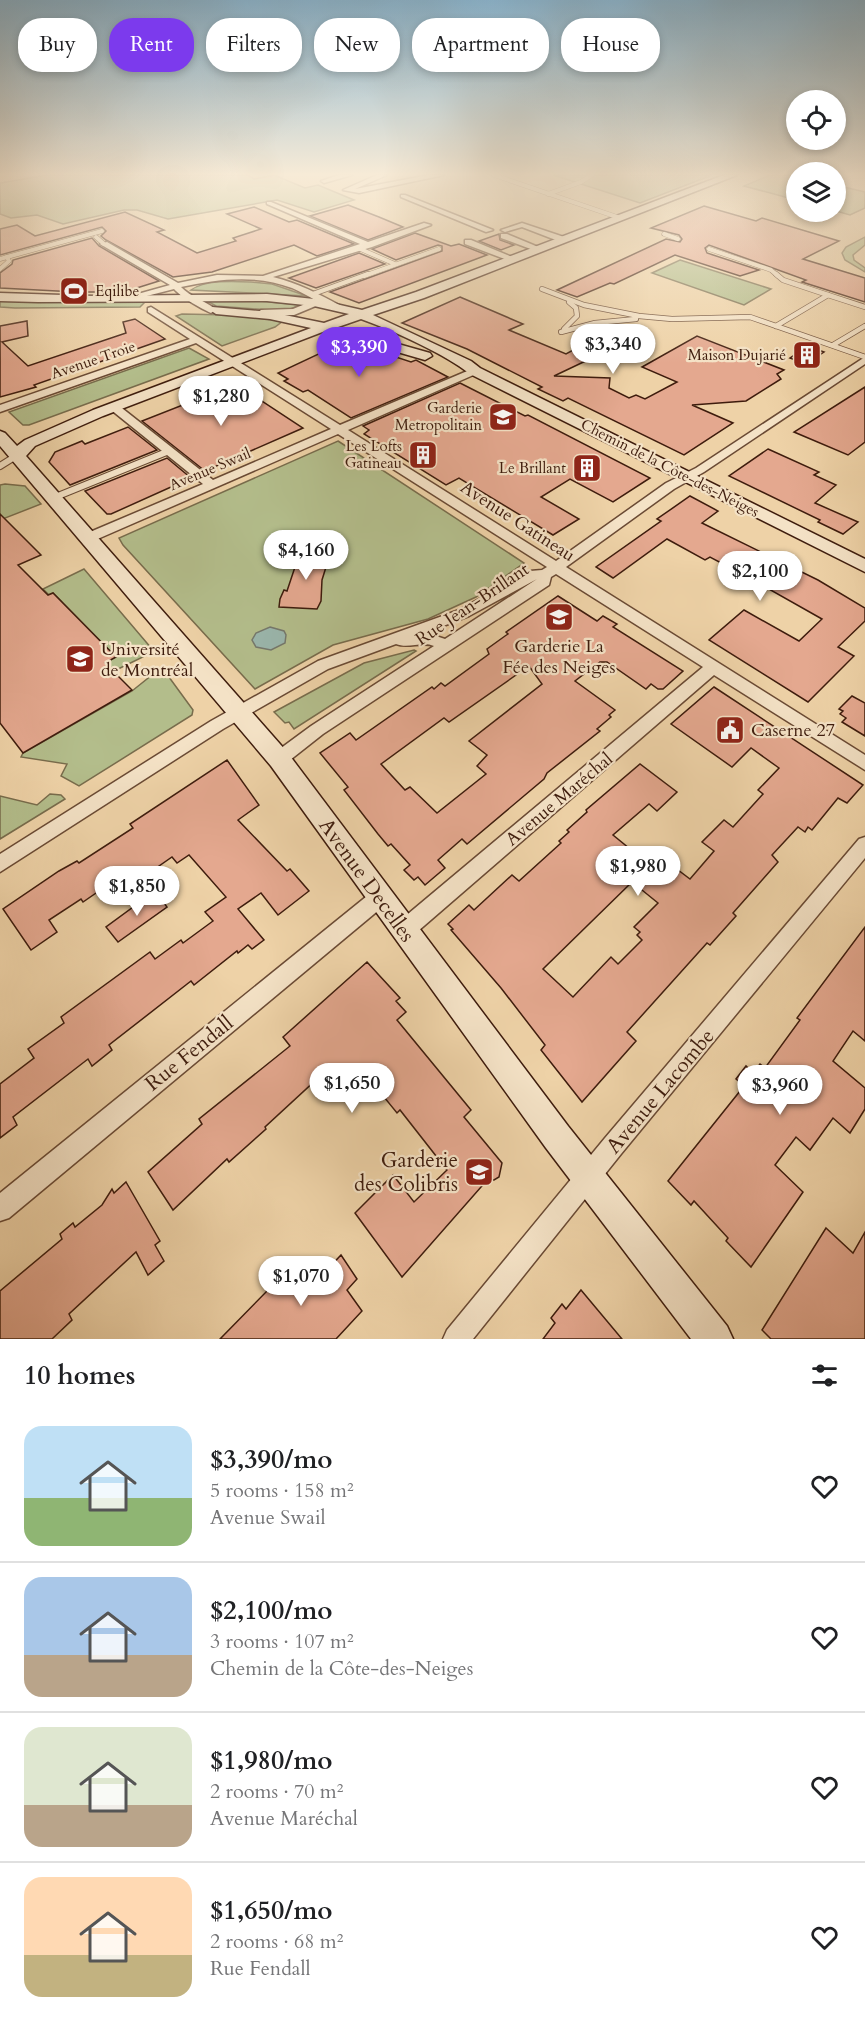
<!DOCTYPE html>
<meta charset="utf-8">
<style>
body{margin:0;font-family:Cardo,serif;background:#f2f2f2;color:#202124;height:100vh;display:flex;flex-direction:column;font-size:22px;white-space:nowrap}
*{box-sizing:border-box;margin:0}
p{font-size:20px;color:#757577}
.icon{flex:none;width:33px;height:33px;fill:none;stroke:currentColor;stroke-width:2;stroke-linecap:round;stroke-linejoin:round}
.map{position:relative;height:1339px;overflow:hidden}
.side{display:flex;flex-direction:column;background:#fff;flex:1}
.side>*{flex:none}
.hud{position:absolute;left:18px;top:18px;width:830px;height:54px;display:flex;gap:12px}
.buttons{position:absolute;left:786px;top:90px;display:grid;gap:12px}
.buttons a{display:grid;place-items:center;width:60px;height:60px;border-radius:50%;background:#fff;box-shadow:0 3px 9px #0003;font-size:30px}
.price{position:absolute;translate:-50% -51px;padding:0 14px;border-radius:21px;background:#fff;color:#222;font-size:20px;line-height:39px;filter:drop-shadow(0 2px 3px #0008)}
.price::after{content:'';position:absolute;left:50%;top:36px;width:18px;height:14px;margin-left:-9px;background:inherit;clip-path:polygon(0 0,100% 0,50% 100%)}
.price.active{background:#7c3aed;color:#fff}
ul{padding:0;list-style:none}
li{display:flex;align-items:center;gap:18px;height:150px;padding:0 24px}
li+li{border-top:2px solid #e0e0e0}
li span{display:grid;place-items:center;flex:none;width:168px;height:120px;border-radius:18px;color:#555}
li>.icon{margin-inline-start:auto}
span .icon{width:72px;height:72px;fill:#fffc;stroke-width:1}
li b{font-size:26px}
h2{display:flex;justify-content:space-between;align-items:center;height:72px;padding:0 24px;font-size:26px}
.pill{padding:0 21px;border-radius:24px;background:#fff;box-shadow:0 3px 9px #0003;font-size:21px;line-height:54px}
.pill.active{background:#7c3aed;color:#fff}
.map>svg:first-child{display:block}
</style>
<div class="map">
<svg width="865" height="1339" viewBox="0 0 865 1339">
<rect width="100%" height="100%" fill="#eed2a7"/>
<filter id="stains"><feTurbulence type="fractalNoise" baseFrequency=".00333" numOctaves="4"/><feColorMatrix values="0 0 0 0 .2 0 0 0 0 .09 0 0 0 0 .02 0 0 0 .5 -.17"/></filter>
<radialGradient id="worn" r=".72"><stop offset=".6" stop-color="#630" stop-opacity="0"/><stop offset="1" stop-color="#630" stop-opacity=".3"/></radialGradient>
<!-- green -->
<g fill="#b3bd8b" stroke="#786c4c" stroke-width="1.5">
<path d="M47 175H248L254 179 274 175 305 188 318 185 354 200 314 212 277 200 168 219 137 210H124L63 224 37 215 11 218 0 214V183Z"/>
<path d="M553 175H712L640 203Z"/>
<path d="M770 175H796V200L744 186Z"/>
<path d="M836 185 865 192V208L850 215 836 211Z"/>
<path d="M865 237V245L853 255 854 260 865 268V272L845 260 842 253 846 247Z"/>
<path d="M680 260 771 289 744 305 652 273Z"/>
<path d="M251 282 272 284 307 296 191 290C204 280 232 281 251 282Z"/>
<path d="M210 300H249L301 305 284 311 216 306 207 301Z"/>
<path d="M0 301 145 302 140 307 15 308 0 307Z"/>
<path d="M182 314 230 315 283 321 275 327 222 346 176 316Z"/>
<path d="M189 348 209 359 29 425H23L9 412Z"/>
<path d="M338 441 524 563 476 597 428 619 333 645 255 689 123 545 119 538Z"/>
<path d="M5 484 25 486 41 504 0 520V485Z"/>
<path d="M84 569 152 649 147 655 114 671 106 662 115 656 53 593 49 595 43 589Z"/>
<path d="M414 650 416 651 294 729 289 722 285 723 274 712 364 663Z"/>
<path d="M166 673 193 710 192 715 79 786 61 776 67 764 21 757 23 753 132 691 152 675Z"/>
<path d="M50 794 61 795 65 799 0 839V796L37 805Z"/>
</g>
<!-- water -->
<path fill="#9ab6ac" stroke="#75786c" stroke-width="1.5" d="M270 627 284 631 286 635 285 643 271 650 256 647 252 640 256 633Z"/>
<!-- building -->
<g fill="#e4a88f" stroke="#3e1c0d" stroke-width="1.5" fill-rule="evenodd">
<path d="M348 205 379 217 403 227 368 240 310 216Z"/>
<path d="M704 206 756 221 762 218 839 241 803 259 865 278V302L802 282 806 280 709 245 705 248 707 253 759 270 740 276 675 255 614 284 610 283 577 297 557 290 666 239 680 242 682 239 679 235 651 228Z"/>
<path d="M254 207 289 222 297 220 354 244 317 256 294 245 212 272 173 277 106 240 101 236 106 231 102 227 0 255V229L17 225 35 236 125 212 164 230 157 232 197 253 236 241 233 238 261 229 227 214Z"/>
<path d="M415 233 451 246 459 244 487 255 359 303 330 292 442 251V246L438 245 396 260 372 249Z"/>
<path d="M499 234 500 240 514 245 501 250 479 241Z"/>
<path d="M92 238 99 246 159 281 124 292H76L0 288V273L12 264 13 260Z"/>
<path d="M359 253 385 264 316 288 289 278Z"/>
<path d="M460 297 523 324 509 330 566 354 575 349 594 357 554 376 610 378 609 388 629 398 636 395 645 399 677 382 642 367 697 336 784 370 777 374 781 379 746 401 692 405 733 423 684 455 568 398 563 401 538 389 542 387 467 349 402 323Z"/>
<path d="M135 319 165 339 34 385 36 387 0 397V326L27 321 28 336 2 342 28 366 126 333 123 322Z"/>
<path d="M352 343 362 348 366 346 390 358 393 356 411 362 416 360 448 377 351 418 308 390 303 392 284 381 288 379 278 373 329 349 332 351Z"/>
<path d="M807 346 824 352 806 364 790 358Z"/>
<path d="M460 383 525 416 528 415 650 478 613 502 570 479 541 497 579 519 553 535 459 478 446 485 364 434 369 430 363 426Z"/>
<path d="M236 384 303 428 205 471 142 421Z"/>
<path d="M865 387V442L848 455 794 432Z"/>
<path d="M128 427 157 450 70 485 49 462 55 452 82 441 85 444Z"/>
<path d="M768 449 819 472 814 475 836 485 815 503 858 522 843 534 818 522 820 520 729 476Z"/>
<path d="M167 458 191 478 111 514H107L85 491Z"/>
<path d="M690 496 718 511 702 523 818 580 865 608V621L838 647 854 656 808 702 709 640 744 610 799 641 822 619 746 576 710 557 705 560 667 539 613 578 596 567 661 521 657 519Z"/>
<path d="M0 514 41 555 18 565 48 595 53 593 116 657 105 663 132 690 23 753 0 723Z"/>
<path d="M301 549 331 551 322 580 321 601 317 609 279 607 280 599 284 590 287 591Z"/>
<path d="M558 596 597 621 603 616 617 624 613 627 683 671 663 689H658L651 684 646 689 607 662H600L575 681 615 710 609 715 611 717 597 729 600 731 547 773 544 779 467 844 462 839 438 860 445 868 425 885 418 877 414 880 404 870 410 865 391 844 388 846 378 834 344 790 348 787 320 753 350 733 356 740 432 687 434 689 441 683 445 686 489 654 487 649 505 636 508 634 506 632ZM529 666 542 684 469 741 487 755 477 766 486 774 437 813 410 787 405 790 381 764 444 718 449 722Z"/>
<path d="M714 687 863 785 847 803 838 798 812 830 808 827 805 832 798 827 772 855 778 862 733 913 736 916 710 945 707 943 627 1032 636 1041 582 1102 541 1050 545 1045 501 988 451 930 453 929 448 924 469 905 474 910 512 875 519 881 561 843 559 841 569 832 567 830 587 812 586 810 640 764 677 792 657 811 649 804 613 835 668 880 678 870 690 879 714 851 702 842 724 820 733 827 763 794 758 790 779 768 751 748 732 767 671 724ZM632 882 658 903 634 927 640 932 637 935 642 940 618 964 611 957 573 997 543 969Z"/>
<path d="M852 696 865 703V736L842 722 846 718 840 714 843 711 839 709Z"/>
<path d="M227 760 259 805 238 820 287 871 290 869 309 891 278 915 261 893 238 909 264 940 252 949 248 945 238 953 237 951 194 985 191 981 109 1045 112 1050 92 1066 88 1059 13 1117 17 1125 0 1138V1084L34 1058 28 1049 64 1023 61 1017 150 952 155 959 181 940 183 943 213 921 205 912 226 897 189 855 177 863 172 857 136 882 131 874 117 883 115 880 83 902 81 899 49 920 57 932 31 950 3 909 59 871 77 861 79 863 133 828 130 824Z"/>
<path d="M155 891 167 907 118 942 106 927Z"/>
<path d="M865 927V1041L853 1031 833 1061 865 1088V1109L850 1133 833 1118 810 1150 796 1137 775 1165 803 1192 751 1267 726 1241 728 1238 694 1201 691 1205 668 1181 744 1086 736 1079 746 1066 753 1073 760 1064 765 1068 800 1020 797 1018Z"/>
<path d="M367 962 400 998 396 1001 406 1012 397 1020 471 1110 464 1117 502 1163 499 1177 494 1180 488 1179 402 1277 355 1213 393 1175 414 1202 447 1170 400 1110 397 1113 380 1092 375 1097 348 1066 323 1090 316 1080 265 1127 266 1129 229 1162 227 1159 173 1210 148 1172 202 1124 199 1119 290 1046 283 1037Z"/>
<path d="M126 1182 160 1241 155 1245 164 1261 148 1275 136 1252 69 1314 72 1320 52 1339H0V1291L62 1239 60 1234 73 1223 75 1227 102 1205 112 1189 114 1193Z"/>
<path d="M826 1228 853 1253 865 1232V1339H771L762 1330Z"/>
<path d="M341 1255 357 1279 347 1290 362 1311 336 1339H220L268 1290 263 1282 282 1264 298 1290 312 1275 323 1274Z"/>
<path d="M581 1290 622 1339H543L555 1323 551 1318 562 1304 566 1309Z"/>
</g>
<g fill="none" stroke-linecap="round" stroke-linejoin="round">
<!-- lane-far2 casing -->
<g stroke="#6a4a34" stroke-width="5">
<g id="lane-far2">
<path d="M494 175 620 218"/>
<path d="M548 194 581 182 592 175"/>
<path d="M664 234 678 239"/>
<path d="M96 237 104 244"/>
<path d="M358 248 395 264"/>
<path d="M709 249 771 270 778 276"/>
<path d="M7 257 102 231"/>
<path d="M0 259 7 257 9 261 0 269"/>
<path d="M364 276 439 249"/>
</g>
</g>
<!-- lane-far1 casing -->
<g stroke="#6a4a34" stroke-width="6">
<g id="lane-far1">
<path d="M776 274 783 280 828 295"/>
<path d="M542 289 584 305 639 316 672 319 750 317 865 357"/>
<path d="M313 294 368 274"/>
<path d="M776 326 828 295 865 307"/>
<path d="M564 329 577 316 576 308 569 302"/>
<path d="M561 332 595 323 636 319"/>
<path d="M833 345 865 326"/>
</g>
</g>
<!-- lane casing -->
<g stroke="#6a4a34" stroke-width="8">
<g id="lane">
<path d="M0 466 16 456"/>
<path d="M53 498 169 451"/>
</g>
</g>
<!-- street casing -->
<g stroke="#6a4a34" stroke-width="3">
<g id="street">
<path d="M339 175H352L324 183 321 181Z"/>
<path d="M377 175H387L355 189 429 175H444L359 193 343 190Z"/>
<path d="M401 195H405L493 230 486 232 401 197Z"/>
<path d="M267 202H271L368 242 424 223 431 225 372 247 273 277C298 283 319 294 341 306V310L338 311C322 305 308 295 292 288 256 274 218 279 181 287 191 297 203 300 214 308L215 310 211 313C200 308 181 297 174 289L127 301V297L170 285 100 244 107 242 178 283 217 275 263 276 360 244 267 204Z"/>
<path d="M522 223 567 238 568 240 561 242 522 227 505 232 501 230Z"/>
<path d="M501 234H507L543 249 536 251 501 238Z"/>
<path d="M465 240H471L517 259 510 261 465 244Z"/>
<path d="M315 300 319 303 318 305 294 315 261 316 257 313 261 310 293 309Z"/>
<path d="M151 307 340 425 472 369H478V373L348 430 556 561 666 483 696 468 865 357V364L704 472 674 489 566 567 865 755V770L714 675 410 938 403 940 396 938 393 931 396 924 703 667 556 574 551 577 549 585 323 734 285 764 279 766 273 764 271 759 273 754 311 726 434 646C422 641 408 649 396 644L328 669 223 729 0 872V854L211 721 318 661 459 610 530 571 542 570 547 567 338 434 93 541H83L82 538 83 535 203 484 110 409V405H118L213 480 331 429 196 343 0 412V405L190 339 148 312V308ZM537 579 445 639 430 634 420 635 469 616Z"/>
<path d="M865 837V858L621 1154 473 1339H443L447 1330 605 1138 859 839Z"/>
<path d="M379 889 386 892 388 898 386 904 9 1218 0 1221V1193L372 892Z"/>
</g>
</g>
<!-- secondary casing -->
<g stroke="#3e1c0d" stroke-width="3">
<path id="secondary" d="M724 175H737L424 298 373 315 471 361 480 368 865 559V572L470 374C445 354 392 330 361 319L338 327 430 353 432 356 425 360 325 331 103 416 35 446 26 456 287 752 568 1126 727 1326 733 1339H691L546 1148 271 766 0 446V431L5 433 17 446 25 440 93 410 311 328 270 319 216 314 210 310 212 307 270 312 324 323 349 314 314 306 267 301 38 302 0 301V293L94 296 267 294 314 299 362 310 416 292Z"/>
</g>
<!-- lane-far2 -->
<use href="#lane-far2" stroke="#f4e2c6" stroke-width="4"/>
<!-- lane-far1 -->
<use href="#lane-far1" stroke="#f4e2c6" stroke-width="4.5"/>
<!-- lane -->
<use href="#lane" stroke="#f4e2c6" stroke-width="6"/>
<!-- street -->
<use href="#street" fill="#f4e2c6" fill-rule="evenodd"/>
<!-- secondary -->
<use href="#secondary" fill="#f4e2c6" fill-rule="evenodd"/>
</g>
<!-- sky -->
<linearGradient id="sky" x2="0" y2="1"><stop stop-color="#89b5d0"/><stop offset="0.48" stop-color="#f7ebd7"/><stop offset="1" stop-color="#f7ebd7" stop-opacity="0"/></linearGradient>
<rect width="865" height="363" fill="url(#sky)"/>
<!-- icons -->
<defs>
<g id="stadium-square" transform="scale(1.5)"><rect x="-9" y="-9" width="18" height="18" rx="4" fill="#8f2418" stroke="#f4e2c6"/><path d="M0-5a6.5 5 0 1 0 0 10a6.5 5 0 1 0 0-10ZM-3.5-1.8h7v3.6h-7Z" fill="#fff"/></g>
<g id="building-square" transform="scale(1.5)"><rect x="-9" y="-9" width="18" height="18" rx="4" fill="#8f2418" stroke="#f4e2c6"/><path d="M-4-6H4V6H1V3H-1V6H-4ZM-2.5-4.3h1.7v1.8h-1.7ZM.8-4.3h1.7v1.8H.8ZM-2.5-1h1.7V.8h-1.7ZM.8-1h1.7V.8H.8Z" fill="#fff"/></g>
<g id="school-square" transform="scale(1.5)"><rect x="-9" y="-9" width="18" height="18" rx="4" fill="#8f2418" stroke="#f4e2c6"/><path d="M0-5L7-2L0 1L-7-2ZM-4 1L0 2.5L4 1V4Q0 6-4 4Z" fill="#fff"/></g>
<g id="university-square" transform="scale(1.5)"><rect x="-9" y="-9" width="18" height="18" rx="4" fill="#8f2418" stroke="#f4e2c6"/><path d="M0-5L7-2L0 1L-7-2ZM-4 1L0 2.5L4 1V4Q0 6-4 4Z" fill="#fff"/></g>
<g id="civic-square" transform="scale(1.5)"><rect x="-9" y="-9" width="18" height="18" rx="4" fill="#8f2418" stroke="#f4e2c6"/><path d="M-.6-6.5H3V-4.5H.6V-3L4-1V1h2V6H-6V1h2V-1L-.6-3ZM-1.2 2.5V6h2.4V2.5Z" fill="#fff"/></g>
</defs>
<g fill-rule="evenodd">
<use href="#stadium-square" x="74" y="291"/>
<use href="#building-square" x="807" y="355"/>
<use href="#school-square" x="503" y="417"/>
<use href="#building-square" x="423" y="455"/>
<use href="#building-square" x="587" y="468"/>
<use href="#school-square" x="559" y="617"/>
<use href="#university-square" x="80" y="659"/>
<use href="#civic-square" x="730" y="730"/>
<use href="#school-square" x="479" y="1172"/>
</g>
<g text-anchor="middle" stroke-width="4.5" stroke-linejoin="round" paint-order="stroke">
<!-- far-poi labels -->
<g font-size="15" fill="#3e1c0d" stroke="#f4e2c6" text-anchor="end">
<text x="95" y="296" text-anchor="start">Eqilibe</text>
<text x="786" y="360">Maison Dujarié</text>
<text x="482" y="413">Garderie<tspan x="482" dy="17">Metropolitain</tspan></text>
<text x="402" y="451">Les Lofts<tspan x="402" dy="17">Gatineau</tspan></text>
<text x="566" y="473">Le Brillant</text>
</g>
<!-- far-street labels -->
<g font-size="15" fill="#3e1c0d" stroke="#f4e2c6">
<text transform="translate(93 360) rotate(-19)" y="5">Avenue Troie</text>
<text transform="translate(670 468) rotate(27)" y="5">Chemin de la Côte-des-Neiges</text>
<text transform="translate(210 469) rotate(-23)" y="5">Avenue Swail</text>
</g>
<!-- street labels -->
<g font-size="18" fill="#3e1c0d" stroke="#f4e2c6">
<text transform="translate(518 521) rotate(33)" y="6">Avenue Gatineau</text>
<text transform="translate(472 604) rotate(-34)" y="6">Rue Jean-Brillant</text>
<text transform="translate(559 799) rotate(-40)" y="6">Avenue Maréchal</text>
</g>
<!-- poi labels -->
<g font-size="18" fill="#3e1c0d" stroke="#f4e2c6" text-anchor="start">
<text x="559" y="652" text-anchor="middle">Garderie La<tspan x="559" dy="21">Fée des Neiges</tspan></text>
<text x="101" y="655">Université<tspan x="101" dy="21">de Montréal</tspan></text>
<text x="751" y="736">Caserne 27</text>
</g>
<!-- near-street labels -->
<g font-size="21" fill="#3e1c0d" stroke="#f4e2c6">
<text transform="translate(367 880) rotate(54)" y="7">Avenue Decelles</text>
<text transform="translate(189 1053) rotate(-39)" y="7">Rue Fendall</text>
<text transform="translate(660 1091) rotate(-50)" y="7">Avenue Lacombe</text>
</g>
<!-- near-poi labels -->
<g font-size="21" fill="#3e1c0d" stroke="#f4e2c6" text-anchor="end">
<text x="458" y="1167">Garderie<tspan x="458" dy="24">des Colibris</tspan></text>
</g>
</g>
<rect width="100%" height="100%" filter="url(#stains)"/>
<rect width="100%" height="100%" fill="url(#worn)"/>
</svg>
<div class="buttons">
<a><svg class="icon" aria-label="locate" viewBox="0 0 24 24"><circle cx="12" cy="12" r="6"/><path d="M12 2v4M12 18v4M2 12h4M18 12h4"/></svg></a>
<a><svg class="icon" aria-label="layers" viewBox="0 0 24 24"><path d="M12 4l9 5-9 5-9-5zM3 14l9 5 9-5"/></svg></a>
</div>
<b class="price" style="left:613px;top:375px">$3,340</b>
<b class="price active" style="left:359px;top:378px">$3,390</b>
<b class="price" style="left:221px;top:427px">$1,280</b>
<b class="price" style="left:306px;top:581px">$4,160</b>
<b class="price" style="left:760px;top:602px">$2,100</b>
<b class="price" style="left:638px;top:897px">$1,980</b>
<b class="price" style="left:137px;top:917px">$1,850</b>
<b class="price" style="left:352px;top:1114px">$1,650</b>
<b class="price" style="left:780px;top:1116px">$3,960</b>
<b class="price" style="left:301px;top:1307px">$1,070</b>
<div class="hud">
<a class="pill">Buy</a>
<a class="pill active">Rent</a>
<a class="pill">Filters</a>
<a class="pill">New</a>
<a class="pill">Apartment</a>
<a class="pill">House</a>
</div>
</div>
<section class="side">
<h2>10 homes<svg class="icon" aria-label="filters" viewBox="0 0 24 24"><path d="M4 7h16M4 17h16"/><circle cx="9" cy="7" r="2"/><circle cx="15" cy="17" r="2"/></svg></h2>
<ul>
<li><span style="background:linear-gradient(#bfe0f5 60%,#8fb573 0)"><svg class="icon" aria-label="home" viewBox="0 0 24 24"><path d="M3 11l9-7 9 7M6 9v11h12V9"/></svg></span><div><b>$3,390/mo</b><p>5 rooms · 158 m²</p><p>Avenue Swail</p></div><svg class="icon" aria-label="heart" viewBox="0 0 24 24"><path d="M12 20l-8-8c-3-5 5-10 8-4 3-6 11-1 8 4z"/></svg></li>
<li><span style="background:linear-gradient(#a9c7e8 65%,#b9a48a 0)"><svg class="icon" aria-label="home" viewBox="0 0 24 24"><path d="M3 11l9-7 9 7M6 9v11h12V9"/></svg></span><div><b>$2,100/mo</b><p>3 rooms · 107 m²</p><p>Chemin de la Côte-des-Neiges</p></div><svg class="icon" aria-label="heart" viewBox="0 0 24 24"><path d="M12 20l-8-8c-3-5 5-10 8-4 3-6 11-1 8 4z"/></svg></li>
<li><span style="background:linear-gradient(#dfe7d0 65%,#b9a48a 0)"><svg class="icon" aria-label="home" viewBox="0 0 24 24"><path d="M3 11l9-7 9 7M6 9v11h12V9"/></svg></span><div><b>$1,980/mo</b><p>2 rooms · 70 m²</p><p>Avenue Maréchal</p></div><svg class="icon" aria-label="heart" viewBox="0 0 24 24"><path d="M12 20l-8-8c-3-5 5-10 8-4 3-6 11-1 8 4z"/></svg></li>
<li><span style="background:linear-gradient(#ffd9b3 65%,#c2b280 0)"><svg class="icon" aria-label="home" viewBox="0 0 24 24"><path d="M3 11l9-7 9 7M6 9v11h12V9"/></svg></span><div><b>$1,650/mo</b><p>2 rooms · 68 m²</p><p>Rue Fendall</p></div><svg class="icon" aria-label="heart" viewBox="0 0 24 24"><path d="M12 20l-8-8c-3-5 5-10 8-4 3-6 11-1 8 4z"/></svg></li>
</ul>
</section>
